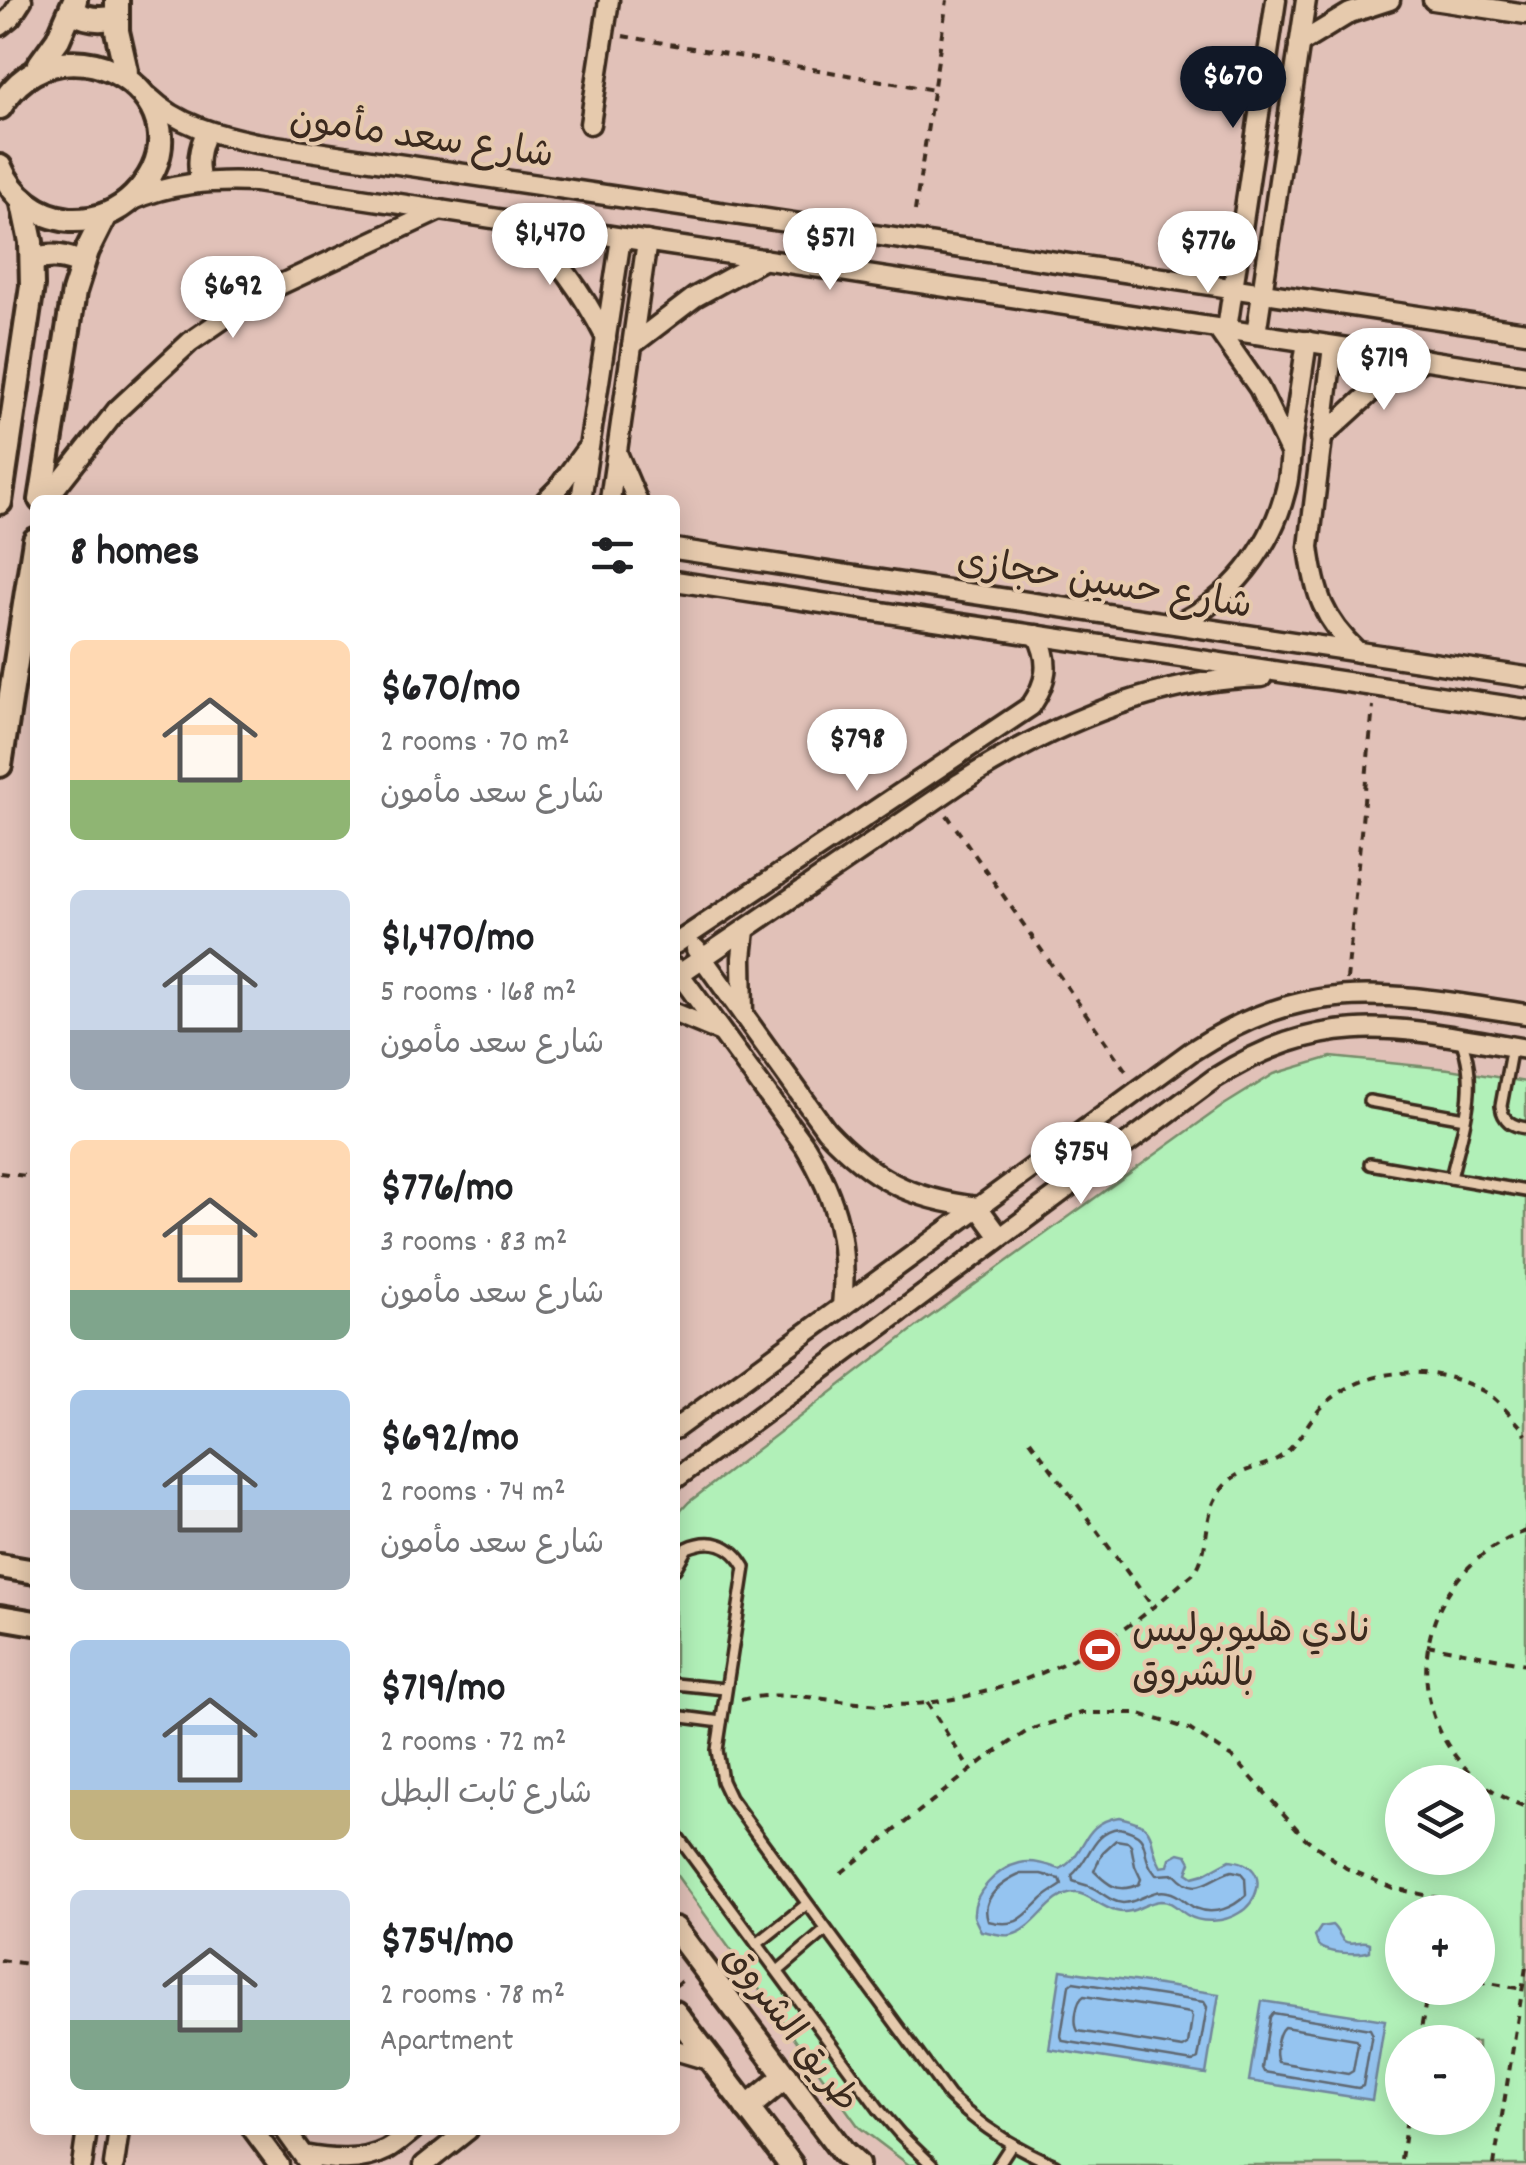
<!DOCTYPE html>
<meta charset="utf-8">
<style>
body{margin:0;font-family:Dekko,"Playpen Sans Arabic",sans-serif;background:#f6f6f6;color:#202124;height:100vh;display:flex;flex-direction:column;font-size:38px;white-space:nowrap}
*{box-sizing:border-box;margin:0}
p{font-size:32px;color:#757577}
.icon{flex:none;width:55px;height:55px;fill:none;stroke:currentColor;stroke-width:2;stroke-linecap:round;stroke-linejoin:round}
.map{position:relative;flex:1;overflow:hidden}
.details{position:absolute;left:30px;top:495px;width:650px;height:1640px;display:flex;flex-direction:column;background:#fff;border-radius:15px;box-shadow:0 5px 25px #0003}
.details>*{flex:none}
.controls{position:absolute;left:1385px;top:1765px;display:grid;gap:20px}
.controls a{display:grid;place-items:center;width:110px;height:110px;border-radius:50%;background:#fff;box-shadow:0 5px 25px #0003;font-size:50px}
.price{position:absolute;translate:-50% -85px;padding:0 22px;border-radius:35px;background:#fff;color:#222;font-size:32px;line-height:65px;filter:drop-shadow(0 2px 5px #0008)}
.price::after{content:'';position:absolute;left:50%;top:60px;width:30px;height:22px;margin-left:-15px;background:inherit;clip-path:polygon(0 0,100% 0,50% 100%)}
.price.active{background:#111827;color:#fff}
ul{padding:0;list-style:none}
li{display:flex;align-items:center;gap:30px;height:250px;padding:0 40px}
li span{display:grid;place-items:center;flex:none;width:280px;height:200px;border-radius:15px;color:#555}
li>.icon{margin-inline-start:auto}
span .icon{width:120px;height:120px;fill:#fffc;stroke-width:1}
li b{font-size:42px}
h2{display:flex;justify-content:space-between;align-items:center;height:120px;padding:0 40px;font-size:42px}
.map>svg:first-child{display:block}
</style>
<div class="map">
<svg width="1526" height="2165" viewBox="0 0 1526 2165">
<rect width="100%" height="100%" fill="#e1c1b8"/>
<filter id="ink" filterUnits="userSpaceOnUse"><feTurbulence type="fractalNoise" baseFrequency=".01" numOctaves="2"/><feDisplacementMap in="SourceGraphic" scale="20" xChannelSelector="R" yChannelSelector="G"/><feConvolveMatrix kernelMatrix="1 2 1 2 8 2 1 2 1" color-interpolation-filters="sRGB"/></filter>
<g filter="url(#ink)">
<!-- green -->
<path fill="#b1f0b8" stroke="#768d6b" stroke-width="2.5" fill-rule="evenodd" d="M1331 1057 1449 1069 1526 1082V2165H909L859 2127 675 1873V1517L689 1502 920 1324 1224 1105 1274 1074ZM1402 1782H1478V1858H1402ZM1402 1912H1478V1988H1402ZM1402 2042H1478V2118H1402Z"/>
<!-- water -->
<g fill="#95c4f0" stroke="#71869c" stroke-width="2.5">
<path d="M1119 1817C1163 1827 1144 1837 1161 1867L1168 1866 1170 1858 1179 1853 1187 1855 1191 1862 1187 1873 1193 1877 1204 1874 1230 1860C1235 1861 1240 1861 1245 1864 1267 1875 1257 1903 1239 1913 1225 1922 1202 1924 1187 1915 1177 1909 1173 1901 1161 1901 1144 1902 1133 1916 1116 1911 1102 1908 1086 1892 1075 1893 1048 1894 1037 1930 1011 1935 1003 1937 990 1932 981 1931 980 1929 974 1918 974 1916 972 1893 998 1868 1020 1863 1033 1860 1048 1865 1060 1869 1087 1855 1080 1823 1119 1817Z"/>
<path d="M1332 1925C1337 1929 1340 1937 1344 1941 1352 1946 1361 1939 1370 1943V1951C1360 1955 1326 1954 1318 1945 1317 1942 1316 1939 1315 1936L1321 1927Z"/>
<path d="M1061 1970 1219 1994 1206 2074 1049 2049Z"/>
<path d="M1262 2001 1385 2020 1372 2100 1249 2081Z"/>
</g>
<g fill="none" stroke-linecap="round" stroke-linejoin="round">
<!-- shore -->
<g stroke="#5f6872" stroke-width="2.5">
<path d="M1119 1828C1157 1836 1136 1852 1156 1875L1175 1874C1197 1899 1208 1878 1232 1871L1241 1873 1245 1878 1246 1895C1233 1908 1214 1916 1195 1908 1185 1903 1180 1894 1168 1892 1151 1888 1139 1903 1123 1903 1111 1902 1104 1894 1095 1889 1089 1885 1080 1884 1073 1881L1072 1875C1090 1860 1092 1831 1119 1828Z"/>
<path d="M1116 1840 1128 1842 1131 1845 1135 1866 1141 1879 1139 1884C1118 1894 1108 1885 1094 1871L1103 1852Z"/>
<path d="M1021 1874H1041L1060 1879 1062 1885C1055 1890 1047 1894 1041 1900 1022 1919 1016 1928 988 1921 980 1898 1001 1883 1021 1874Z"/>
<path d="M1073 1982 1204 2002 1207 2007 1198 2059 1193 2062 1063 2041 1061 2036 1069 1985Z"/>
<path d="M1084 1996 1190 2013 1192 2017 1188 2045 1183 2048 1078 2031C1073 2023 1076 2001 1084 1996Z"/>
<path d="M1273 2013 1370 2029 1372 2033 1363 2086 1358 2088 1264 2072 1262 2068 1270 2017Z"/>
<path d="M1284 2027 1356 2039 1358 2043 1353 2071 1348 2074 1278 2062C1274 2054 1277 2033 1284 2027Z"/>
</g>
<!-- service casing -->
<g stroke="#3b2a1e" stroke-width="16">
<g id="service">
<path d="M1512 1046 1501 1106C1503 1121 1512 1126 1526 1128"/>
<path d="M1369 1101 1465 1118"/>
<path d="M1370 1164 1526 1191"/>
<path d="M1451 1178C1462 1131 1480 1086 1461 1040"/>
<path d="M675 1569 687 1548C711 1537 732 1544 745 1567L717 1750 722 1781 730 1798 949 2096C981 2127 1014 2148 1055 2165"/>
<path d="M675 1684 725 1689"/>
<path d="M675 1716 721 1722"/>
<path d="M675 1833 881 2112 900 2134 932 2165"/>
<path d="M757 1944 807 1904"/>
<path d="M778 1971 826 1930"/>
<path d="M998 2165 1011 2145"/>
</g>
</g>
<!-- minor casing -->
<g stroke="#3b2a1e" stroke-width="25">
<g id="minor">
<path d="M1433 0 1526 14"/>
<path d="M0 26 11 17 22 0"/>
<path d="M1299 44 1350 13 1390 0"/>
<path d="M149 97C178 125 217 135 256 143L1526 332"/>
<path d="M590 124 609 0"/>
<path d="M201 182C196 164 198 148 207 131"/>
<path d="M130 201C170 183 211 180 255 182L1526 375"/>
<path d="M519 221C557 257 582 291 606 338"/>
<path d="M1217 328 1259 388 1290 452"/>
<path d="M1227 329 1276 0"/>
<path d="M1256 334 1306 0"/>
<path d="M632 345 695 297 764 259"/>
<path d="M1333 346 1309 547C1315 594 1323 619 1358 652"/>
<path d="M1321 438 1369 394 1425 359"/>
<path d="M618 455 637 500"/>
<path d="M46 500 117 410 190 342 258 295 440 210"/>
<path d="M546 500 558 488 585 451"/>
<path d="M581 500 621 238"/>
<path d="M610 500 647 241"/>
<path d="M675 549 1526 677"/>
<path d="M675 581 1526 709"/>
<path d="M1176 624C1230 601 1272 547 1286 489 1290 474 1290 458 1292 442 1297 409 1302 375 1307 341"/>
<path d="M675 944 1031 706C1047 682 1051 662 1037 635"/>
<path d="M696 949 826 1130C872 1179 911 1199 978 1207L1000 1237"/>
<path d="M675 968 805 1146C838 1201 848 1244 842 1307"/>
<path d="M675 977 960 783C1051 725 1153 680 1262 677"/>
<path d="M675 1013 721 1032"/>
<path d="M743 1014 742 958 745 930"/>
<path d="M675 1429 1192 1051C1313 973 1392 994 1526 1014"/>
<path d="M675 1479 1215 1078C1329 1006 1402 1028 1526 1049"/>
<path d="M675 2050 712 2061"/>
<path d="M253 2130 279 2165"/>
<path d="M285 2130 310 2165"/>
<path d="M303 2155C330 2160 361 2163 386 2150 396 2145 405 2136 413 2130"/>
<path d="M82 2165 87 2130"/>
<path d="M114 2165 119 2130"/>
<path d="M424 2165 468 2130"/>
</g>
</g>
<!-- tertiary casing -->
<g stroke="#3b2a1e" stroke-width="30">
<g id="tertiary">
<path d="M117 0V31L126 71"/>
<path d="M72 11C86 20 100 21 116 17"/>
<path d="M40 64 58 39 75 0"/>
<path d="M0 107C65 0 222 107 134 196 117 213 94 221 70 220 38 217 12 196 0 167"/>
<path d="M32 260C51 254 65 256 82 264"/>
<path d="M41 500 74 292 87 251 105 215"/>
<path d="M0 502 32 286 31 242 22 199"/>
<path d="M0 765 35 540"/>
<path d="M0 1566 35 1572"/>
<path d="M0 1617 35 1623"/>
<path d="M675 1929 842 2151 857 2165"/>
<path d="M675 2013 791 2165"/>
<path d="M747 2108 786 2076"/>
</g>
</g>
<!-- path -->
<g stroke="#3b2a1e" stroke-width="4" stroke-dasharray="8 8" stroke-linecap="butt">
<path d="M623 36 934 90"/>
<path d="M915 211 947 0"/>
<path d="M947 815 1128 1074"/>
<path d="M1347 980 1373 706"/>
<path d="M0 1173 35 1177"/>
<path d="M1030 1440 1153 1607"/>
<path d="M1526 1531C1394 1580 1392 1758 1526 1807"/>
<path d="M1427 1645 1526 1664"/>
<path d="M741 1700C788 1687 844 1706 893 1705 967 1704 1048 1677 1110 1638 1140 1619 1168 1595 1195 1572 1211 1547 1202 1519 1219 1493 1238 1464 1262 1471 1283 1455 1299 1443 1307 1422 1321 1408 1364 1365 1434 1363 1485 1392 1499 1400 1511 1417 1523 1429L1526 1435"/>
<path d="M927 1702 970 1770"/>
<path d="M841 1873 984 1760 1029 1730 1082 1713H1137L1189 1729 1235 1759 1305 1838 1346 1868 1393 1888 1442 1899 1440 1912"/>
<path d="M0 1960 35 1965"/>
<path d="M1478 1981 1522 1989"/>
<path d="M675 1986 687 1977"/>
<path d="M1419 2042 1428 1988"/>
<path d="M1401 2159 1407 2118"/>
<path d="M1494 2165 1526 1967"/>
</g>
<!-- service -->
<use href="#service" stroke="#e6caad" stroke-width="9"/>
<!-- minor -->
<use href="#minor" stroke="#e6caad" stroke-width="18"/>
<!-- tertiary -->
<use href="#tertiary" stroke="#e6caad" stroke-width="22"/>
</g>
</g>
<!-- icons -->
<defs>
<g id="stadium-disc" transform="scale(2.25)"><circle r="9.5" fill="#c8321e" stroke="#e6caad"/><path d="M0-5a6.5 5 0 1 0 0 10a6.5 5 0 1 0 0-10ZM-3.5-1.8h7v3.6h-7Z" fill="#fff"/></g>
</defs>
<g fill-rule="evenodd">
<use href="#stadium-disc" x="1100" y="1650"/>
</g>
<g text-anchor="middle" stroke-width="8" stroke-linejoin="round" paint-order="stroke">
<!-- street labels -->
<g font-size="38" fill="#3b2a1e" stroke="#e6caad">
<text transform="translate(422 135) rotate(8)" y="13">شارع سعد مأمون</text>
<text transform="translate(1105 581) rotate(9)" y="13">شارع حسين حجازى</text>
<text transform="translate(793 2027) rotate(53)" y="13">طريق الشروق</text>
</g>
<!-- poi labels -->
<g font-size="38" fill="#3b2a1e" stroke="#e6caad" text-anchor="start">
<text x="1132" y="1641">نادي هليوبوليس<tspan x="1132" dy="44">بالشروق</tspan></text>
</g>
</g>
</svg>
<div class="controls">
<a><svg class="icon" aria-label="layers" viewBox="0 0 24 24"><path d="M12 4l9 5-9 5-9-5zM3 14l9 5 9-5"/></svg></a>
<a>+</a>
<a>−</a>
</div>
<b class="price active" style="left:1233px;top:131px">$670</b>
<b class="price" style="left:550px;top:288px">$1,470</b>
<b class="price" style="left:830px;top:293px">$571</b>
<b class="price" style="left:1208px;top:296px">$776</b>
<b class="price" style="left:233px;top:341px">$692</b>
<b class="price" style="left:1384px;top:413px">$719</b>
<b class="price" style="left:857px;top:794px">$798</b>
<b class="price" style="left:1081px;top:1207px">$754</b>
<section class="details">
<h2>8 homes<svg class="icon" aria-label="filters" viewBox="0 0 24 24"><path d="M4 7h16M4 17h16"/><circle cx="9" cy="7" r="2"/><circle cx="15" cy="17" r="2"/></svg></h2>
<ul>
<li><span style="background:linear-gradient(#ffd9b3 70%,#8fb573 0)"><svg class="icon" aria-label="home" viewBox="0 0 24 24"><path d="M3 11l9-7 9 7M6 9v11h12V9"/></svg></span><div><b>$670/mo</b><p>2 rooms · 70 m²</p><p>شارع سعد مأمون</p></div></li>
<li><span style="background:linear-gradient(#c9d6e8 70%,#9aa5b1 0)"><svg class="icon" aria-label="home" viewBox="0 0 24 24"><path d="M3 11l9-7 9 7M6 9v11h12V9"/></svg></span><div><b>$1,470/mo</b><p>5 rooms · 168 m²</p><p>شارع سعد مأمون</p></div></li>
<li><span style="background:linear-gradient(#ffd9b3 75%,#7fa58c 0)"><svg class="icon" aria-label="home" viewBox="0 0 24 24"><path d="M3 11l9-7 9 7M6 9v11h12V9"/></svg></span><div><b>$776/mo</b><p>3 rooms · 83 m²</p><p>شارع سعد مأمون</p></div></li>
<li><span style="background:linear-gradient(#a9c7e8 60%,#9aa5b1 0)"><svg class="icon" aria-label="home" viewBox="0 0 24 24"><path d="M3 11l9-7 9 7M6 9v11h12V9"/></svg></span><div><b>$692/mo</b><p>2 rooms · 74 m²</p><p>شارع سعد مأمون</p></div></li>
<li><span style="background:linear-gradient(#a9c7e8 75%,#c2b280 0)"><svg class="icon" aria-label="home" viewBox="0 0 24 24"><path d="M3 11l9-7 9 7M6 9v11h12V9"/></svg></span><div><b>$719/mo</b><p>2 rooms · 72 m²</p><p>شارع ثابت البطل</p></div></li>
<li><span style="background:linear-gradient(#c9d6e8 65%,#7fa58c 0)"><svg class="icon" aria-label="home" viewBox="0 0 24 24"><path d="M3 11l9-7 9 7M6 9v11h12V9"/></svg></span><div><b>$754/mo</b><p>2 rooms · 78 m²</p><p>Apartment</p></div></li>
</ul>
</section>
</div>
